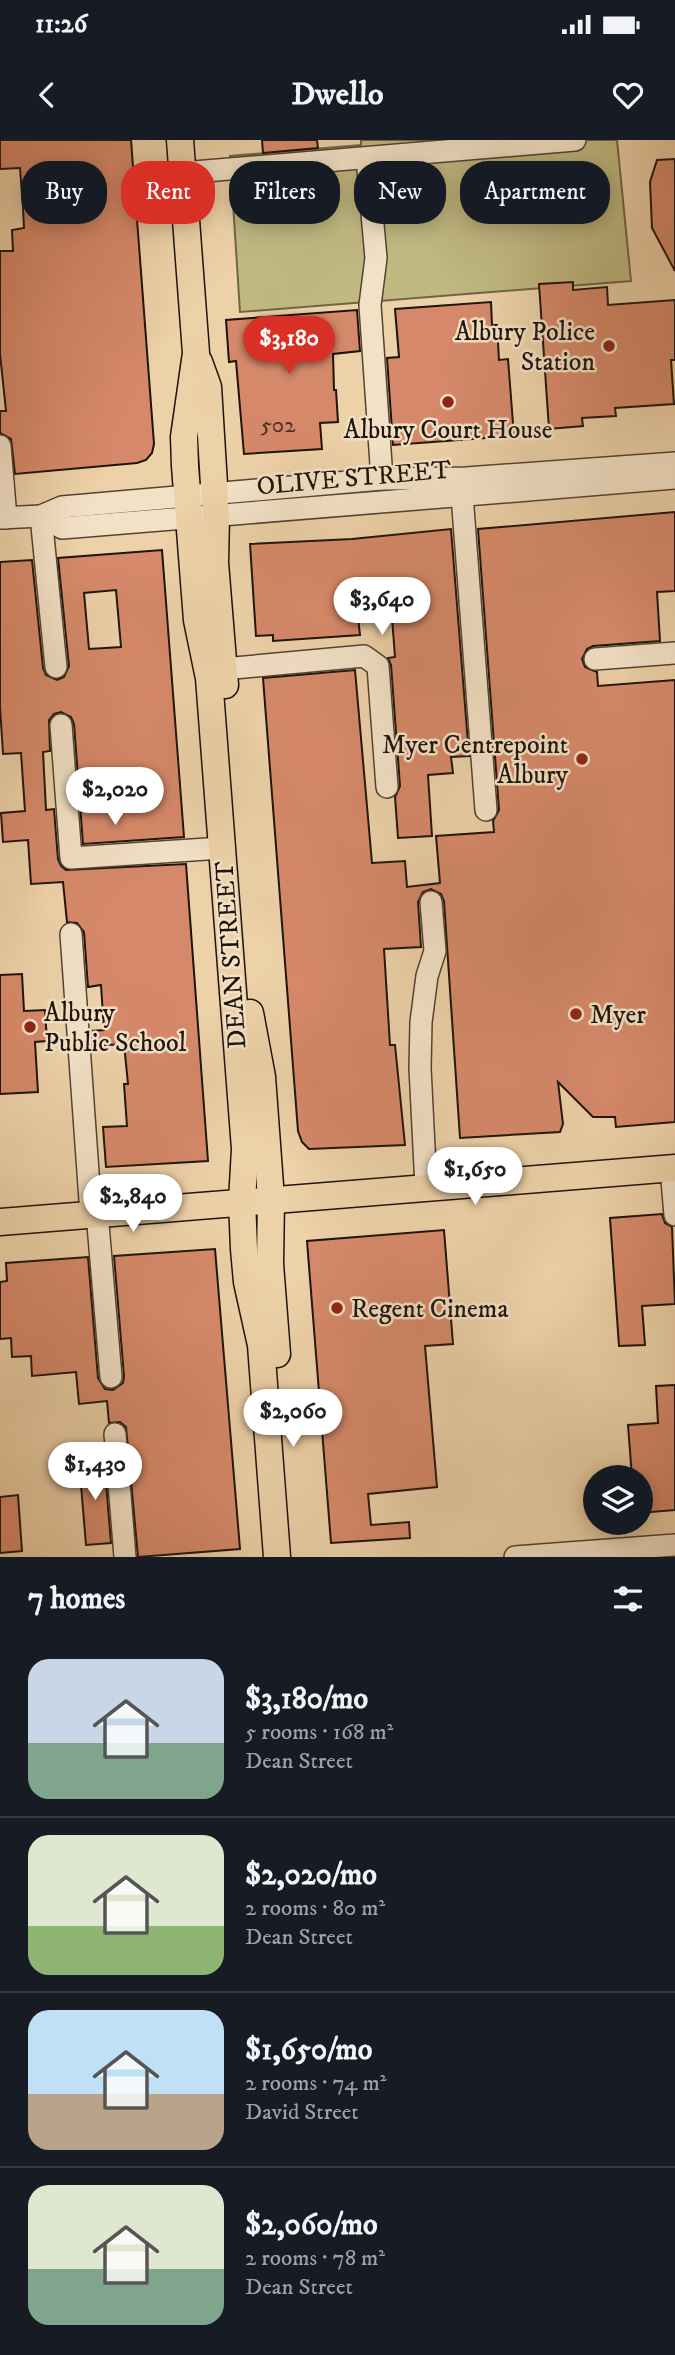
<!DOCTYPE html>
<meta charset="utf-8">
<style>
body{margin:0;font-family:"IM FELL DW Pica",serif;background:#20242c;color:#f1f3f6;height:100vh;display:flex;flex-direction:column;font-size:26px;white-space:nowrap}
*{box-sizing:border-box;margin:0}
p{font-size:23px;color:#9ea1a6}
.icon{flex:none;width:38px;height:38px;fill:none;stroke:currentColor;stroke-width:2;stroke-linecap:round;stroke-linejoin:round}
.map{position:relative;height:1417px;overflow:hidden}
.drawer{display:flex;flex-direction:column;background:#171b24;flex:1}
.drawer>*{flex:none}
.banner{position:absolute;left:21px;top:21px;width:634px;height:63px;display:flex;gap:14px}
.tools{position:absolute;left:583px;top:1325px;display:grid;gap:14px}
.tools a{display:grid;place-items:center;width:70px;height:70px;border-radius:50%;background:#171b24;box-shadow:0 4px 18px #0003;font-size:35px}
.price{position:absolute;translate:-50% -60px;padding:0 16px;border-radius:24px;background:#fff;color:#222;font-size:23px;line-height:46px;filter:drop-shadow(0 2px 4px #0008)}
.price::after{content:'';position:absolute;left:50%;top:42px;width:21px;height:16px;margin-left:-10px;background:inherit;clip-path:polygon(0 0,100% 0,50% 100%)}
.price.selected{background:#d93025;color:#fff}
ul{padding:0;list-style:none}
li{display:flex;align-items:center;gap:21px;height:175px;padding:0 28px}
li+li{border-top:2px solid #363941}
li span{display:grid;place-items:center;flex:none;width:196px;height:140px;border-radius:21px;color:#555}
li>.icon{margin-inline-start:auto}
span .icon{width:84px;height:84px;fill:#fffc;stroke-width:1}
li b{font-size:30px}
h2{display:flex;justify-content:space-between;align-items:center;height:84px;padding:0 28px;font-size:30px}
.pill{padding:0 24px;border-radius:28px;background:#171b24;box-shadow:0 4px 18px #0003;font-size:24px;line-height:63px}
.pill.selected{background:#d93025;color:#fff}
.status{display:flex;justify-content:space-between;align-items:center;height:49px;padding:0 35px;background:#171b24;direction:ltr}
.status svg{height:19px;fill:currentColor}
header{display:flex;justify-content:space-between;align-items:center;height:91px;padding:0 28px;background:#171b24;font-size:32px;font-weight:700}
.map>svg:first-child{display:block}
</style>
<div class="status"><b>11:26</b><svg viewBox="0 0 49 12"><path d="M0 12V9h3v3zM5 12V6h3v6zM10 12V3h3v9zM15 12V0h3v12zM26 1h20v11H26zM47 4h2v5h-2z"/></svg></div>
<header><svg class="icon" aria-label="back" viewBox="0 0 24 24"><path d="M15 5l-7 7 7 7"/></svg>Dwello<svg class="icon" aria-label="heart" viewBox="0 0 24 24"><path d="M12 20l-8-8c-3-5 5-10 8-4 3-6 11-1 8 4z"/></svg></header>
<div class="map">
<svg width="675" height="1417" viewBox="0 0 675 1417">
<rect width="100%" height="100%" fill="#edd1a8"/>
<filter id="stains"><feTurbulence type="fractalNoise" baseFrequency=".00286" numOctaves="4"/><feColorMatrix values="0 0 0 0 .2 0 0 0 0 .09 0 0 0 0 .02 0 0 0 .5 -.17"/></filter>
<radialGradient id="worn" r=".72"><stop offset=".6" stop-color="#630" stop-opacity="0"/><stop offset="1" stop-color="#630" stop-opacity=".3"/></radialGradient>
<!-- green -->
<path fill="#c0b982" stroke="#6f6647" stroke-width="2" d="M361 0H617L631 141 240 172 230 16 361 5Z"/>
<!-- building -->
<g fill="#d6896a" stroke="#1e140c" stroke-width="2" fill-rule="evenodd">
<path d="M0 0H131L154 304 152 313 146 320 137 323 15 334 11 299 0 293V271H6L0 214V111H13L12 90 24 88 23 68 20 28 0 29Z"/>
<path d="M262 0H317L318 8 263 13Z"/>
<path d="M675 19V131L652 88 650 42 657 20Z"/>
<path d="M573 142V150L607 147 608 165 675 160V220H671L674 264 615 268 616 276 582 278 583 286 549 289 539 144Z"/>
<path d="M491 162 492 185H497L499 220 508 219 514 296 393 305 387 218 399 217 395 169Z"/>
<path d="M357 170 360 211 333 214 334 250H336L338 282 320 283 322 309 244 314 236 221 229 222 226 180Z"/>
<path d="M675 372V451L657 452 660 501 593 506 587 509 582 519 585 527 597 532 598 546 675 540V982L616 987 615 977H593L558 942 563 984 560 992 460 998 444 761 441 754 431 749 423 752 418 762 421 807 384 809 390 905H395L405 1005 309 1009 302 1002 298 991 263 538 355 530 372 723 405 721 407 747 440 743 436 696 494 692 493 681 499 670 478 389Z"/>
<path d="M451 389 469 616 451 617 453 633 428 635 432 696 398 698 395 657 400 646 391 525 388 518 395 517 391 465 357 468 360 495 273 501V495L256 496 250 404 352 399Z"/>
<path d="M162 410 184 697 83 704 74 584 71 577 61 572 54 574 49 580 50 611 43 612 46 670 54 669 58 719 61 726 66 730 186 724 208 1021 106 1027 103 987 127 986 124 944H128L124 904 92 906 91 891 104 890 101 845 88 847 84 792 77 783 67 782 63 742 31 744 28 700 3 702 1 673 25 671 21 613 3 614 0 567V422L32 420 43 528 46 535 57 540 64 537 69 526 58 418ZM116 450 121 507 89 509 84 453Z"/>
<path d="M22 834 24 871 45 870 47 901 35 902 38 952 0 954V835Z"/>
<path d="M662 1074 665 1083 672 1087 675 1164 642 1166 645 1205 619 1206 610 1078Z"/>
<path d="M444 1090 453 1204 425 1206 437 1347 368 1354 371 1385 409 1382 410 1398 331 1403 307 1101Z"/>
<path d="M215 1109 240 1409 138 1417 126 1287 120 1282 109 1283 107 1261 79 1264 76 1232 32 1236 31 1216 12 1217 11 1198 0 1199V1142L7 1141 6 1123 88 1117 98 1238 105 1249 113 1250 123 1243 124 1236 114 1116Z"/>
<path d="M675 1245V1370L640 1373V1337H632L628 1285 658 1283 656 1246Z"/>
<path d="M104 1319 111 1403 86 1405 79 1321Z"/>
<path d="M18 1355 22 1411 0 1413V1357Z"/>
</g>
<g fill="none" stroke-linecap="round" stroke-linejoin="round">
<!-- minor casing -->
<g stroke="#524333" stroke-width="24">
<g id="minor">
<path d="M367 18 376 118 370 165 382 339"/>
<path d="M182 33 575 0"/>
<path d="M0 306 6 378"/>
<path d="M462 355 486 670"/>
<path d="M41 376 62 388 675 338"/>
<path d="M41 376 56 527"/>
<path d="M0 378 41 376 62 367 382 339 466 338 675 323"/>
<path d="M595 519 675 513"/>
<path d="M223 529 364 516 378 526 387 647"/>
<path d="M61 585 71 718 222 708"/>
<path d="M71 794 91 1074"/>
<path d="M671 1028 675 1075"/>
<path d="M426 1047 420 928 421 882 427 836 435 811 431 762"/>
<path d="M97 1073 111 1237"/>
<path d="M115 1294 125 1417"/>
<path d="M515 1417 675 1405"/>
</g>
</g>
<!-- major casing -->
<g stroke="#1e140c" stroke-width="29">
<g id="major">
<path d="M180 0 196 213 184 297 185 326 197 480 209 538 245 1009 242 1061 244 1109 247 1142 261 1205 277 1417"/>
<path d="M199 222 208 247 216 377 215 423 225 545"/>
<path d="M250 873 262 937 271 1059 270 1124 277 1214"/>
<path d="M0 1082 675 1028"/>
</g>
</g>
<!-- minor -->
<use href="#minor" stroke="#f3e1c6" stroke-width="21"/>
<!-- major -->
<use href="#major" stroke="#edd1a8" stroke-width="26"/>
</g>
<!-- markers -->
<g fill="#8f2418" stroke="#f3e1c6" stroke-width="2.5">
<circle cx="609" cy="206" r="7"/>
<circle cx="448" cy="262" r="7"/>
<circle cx="582" cy="619" r="7"/>
<circle cx="576" cy="874" r="7"/>
<circle cx="30" cy="887" r="7"/>
<circle cx="337" cy="1168" r="7"/>
</g>
<g text-anchor="middle" stroke-width="5" stroke-linejoin="round" paint-order="stroke">
<!-- number labels -->
<g font-size="23" fill="#4c3124">
<text x="278" y="292">502</text>
</g>
<!-- poi labels -->
<g font-size="26" fill="#1e140c" stroke="#f3e1c6" text-anchor="start">
<text x="595" y="200" text-anchor="end">Albury Police<tspan x="595" dy="30">Station</tspan></text>
<text x="448" y="298" text-anchor="middle">Albury Court House</text>
<text x="568" y="613" text-anchor="end">Myer Centrepoint<tspan x="568" dy="30">Albury</tspan></text>
<text x="44" y="881">Albury<tspan x="44" dy="30">Public School</tspan></text>
<text x="590" y="883">Myer</text>
<text x="351" y="1177">Regent Cinema</text>
</g>
<!-- street labels -->
<g font-size="26" fill="#1e140c" stroke="#f3e1c6">
<text transform="translate(354 337) rotate(-5)" y="9">OLIVE STREET</text>
<text transform="translate(230 815) rotate(-94)" y="9">DEAN STREET</text>
</g>
</g>
<rect width="100%" height="100%" filter="url(#stains)"/>
<rect width="100%" height="100%" fill="url(#worn)"/>
</svg>
<div class="tools">
<a><svg class="icon" aria-label="layers" viewBox="0 0 24 24"><path d="M12 4l9 5-9 5-9-5zM3 14l9 5 9-5"/></svg></a>
</div>
<b class="price selected" style="left:289px;top:236px">$3,180</b>
<b class="price" style="left:382px;top:497px">$3,640</b>
<b class="price" style="left:115px;top:687px">$2,020</b>
<b class="price" style="left:475px;top:1067px">$1,650</b>
<b class="price" style="left:133px;top:1094px">$2,840</b>
<b class="price" style="left:293px;top:1309px">$2,060</b>
<b class="price" style="left:95px;top:1362px">$1,430</b>
<div class="banner">
<a class="pill">Buy</a>
<a class="pill selected">Rent</a>
<a class="pill">Filters</a>
<a class="pill">New</a>
<a class="pill">Apartment</a>
</div>
</div>
<section class="drawer">
<h2>7 homes<svg class="icon" aria-label="filters" viewBox="0 0 24 24"><path d="M4 7h16M4 17h16"/><circle cx="9" cy="7" r="2"/><circle cx="15" cy="17" r="2"/></svg></h2>
<ul>
<li><span style="background:linear-gradient(#c9d6e8 60%,#7fa58c 0)"><svg class="icon" aria-label="home" viewBox="0 0 24 24"><path d="M3 11l9-7 9 7M6 9v11h12V9"/></svg></span><div><b>$3,180/mo</b><p>5 rooms · 168 m²</p><p>Dean Street</p></div></li>
<li><span style="background:linear-gradient(#dfe7d0 65%,#8fb573 0)"><svg class="icon" aria-label="home" viewBox="0 0 24 24"><path d="M3 11l9-7 9 7M6 9v11h12V9"/></svg></span><div><b>$2,020/mo</b><p>2 rooms · 80 m²</p><p>Dean Street</p></div></li>
<li><span style="background:linear-gradient(#bfe0f5 60%,#b9a48a 0)"><svg class="icon" aria-label="home" viewBox="0 0 24 24"><path d="M3 11l9-7 9 7M6 9v11h12V9"/></svg></span><div><b>$1,650/mo</b><p>2 rooms · 74 m²</p><p>David Street</p></div></li>
<li><span style="background:linear-gradient(#dfe7d0 60%,#7fa58c 0)"><svg class="icon" aria-label="home" viewBox="0 0 24 24"><path d="M3 11l9-7 9 7M6 9v11h12V9"/></svg></span><div><b>$2,060/mo</b><p>2 rooms · 78 m²</p><p>Dean Street</p></div></li>
</ul>
</section>
